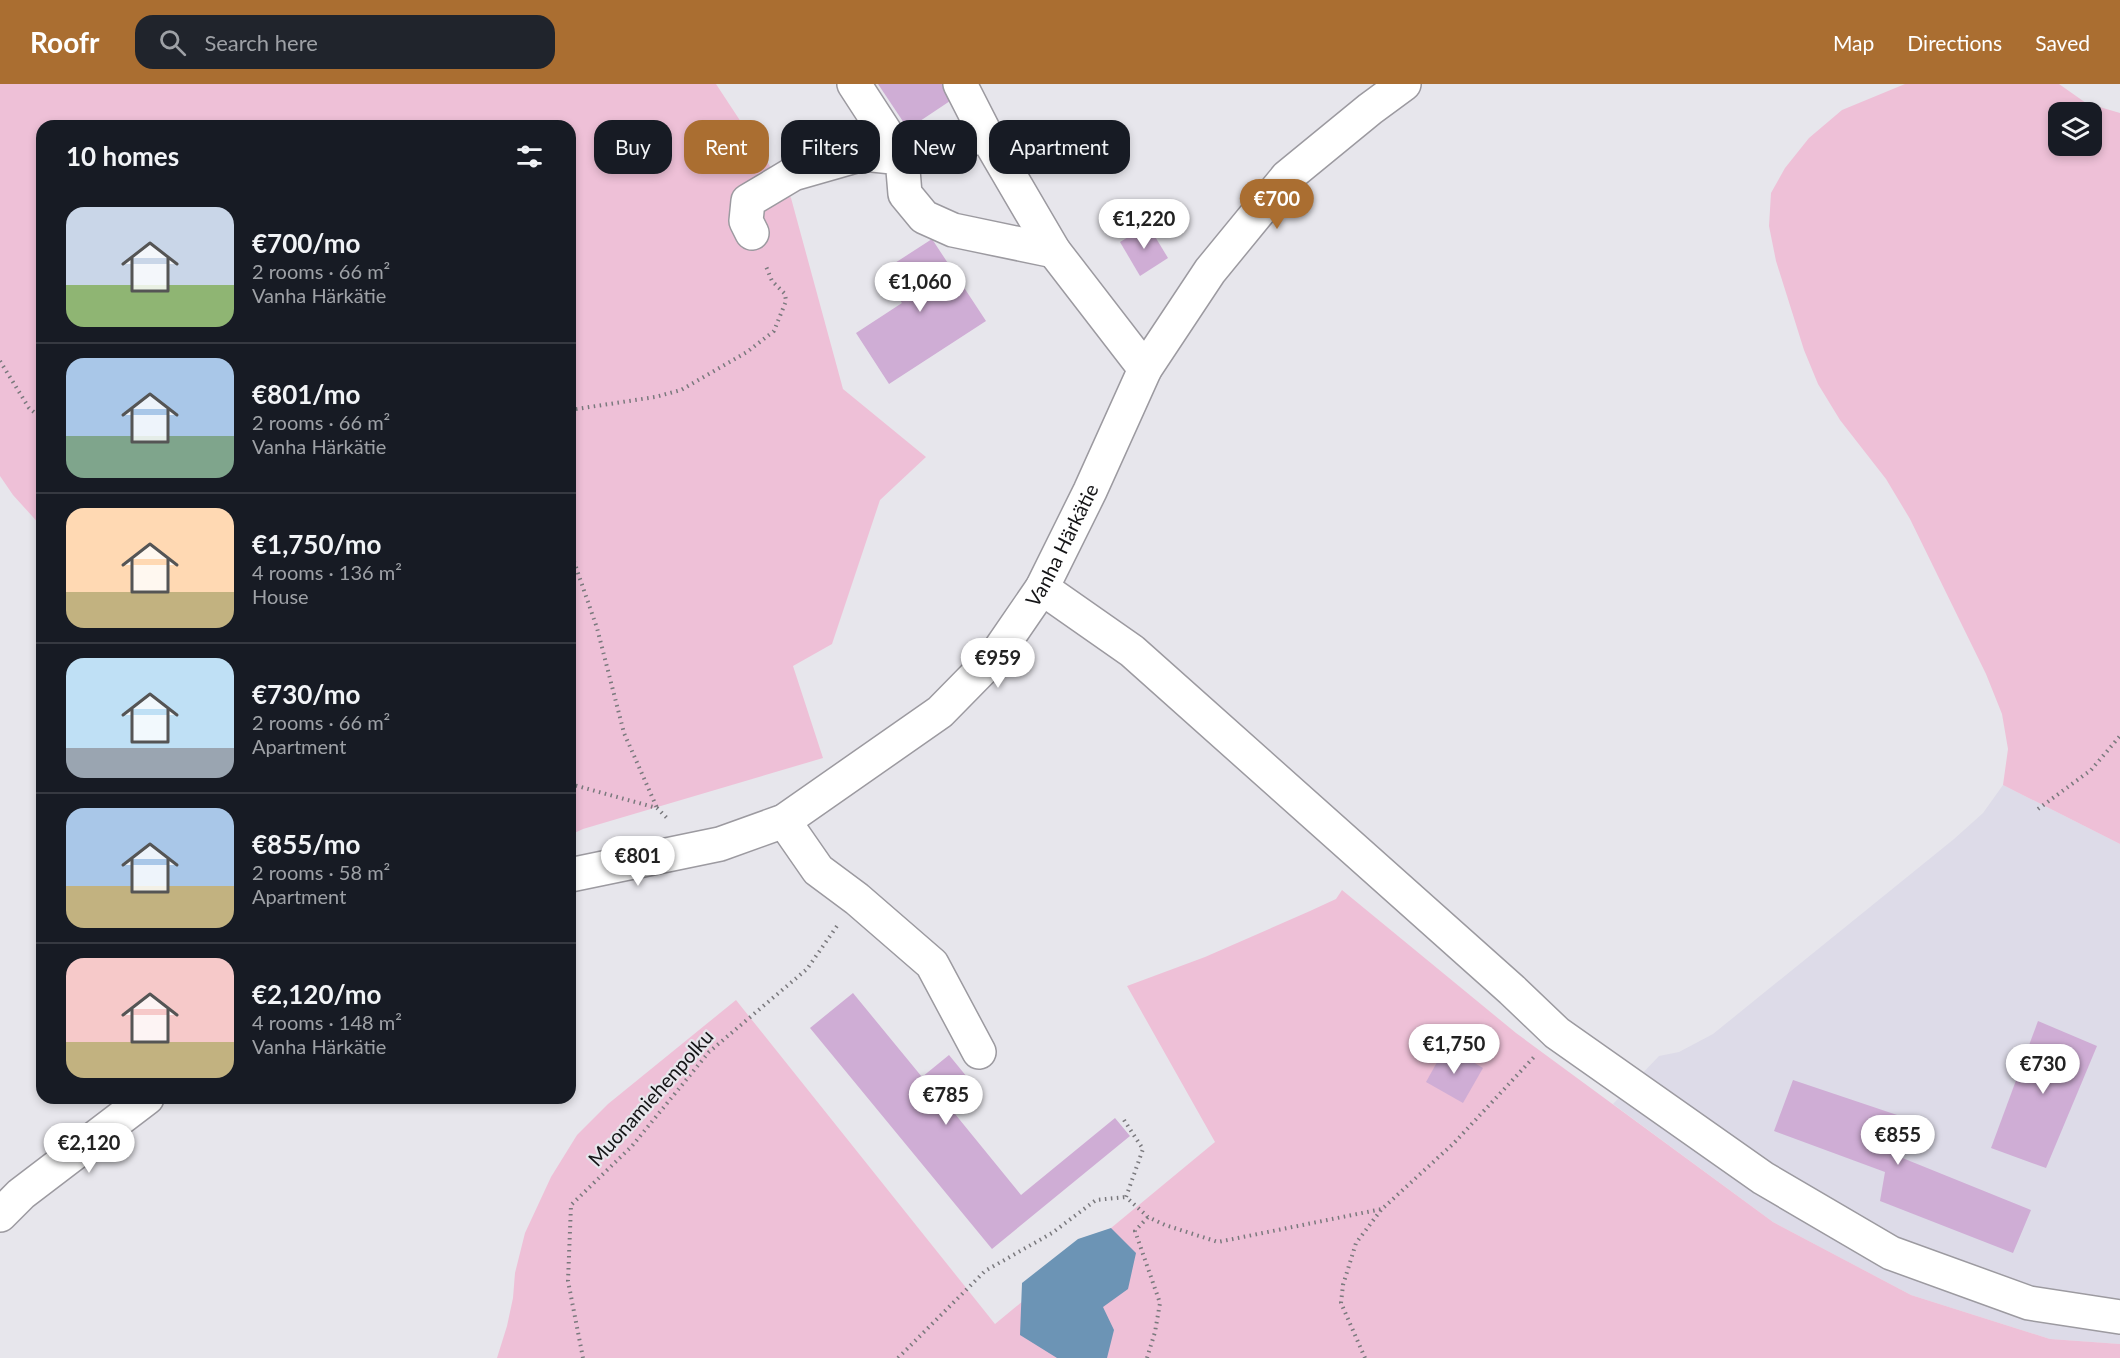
<!DOCTYPE html>
<meta charset="utf-8">
<style>
body{margin:0;font-family:Lato,sans-serif;background:#20242c;color:#f1f3f6;height:100vh;display:flex;flex-direction:column;font-size:22px;white-space:nowrap}
*{box-sizing:border-box;margin:0}
p{font-size:20px;color:#9ea1a6}
.icon{flex:none;width:33px;height:33px;fill:none;stroke:currentColor;stroke-width:2;stroke-linecap:round;stroke-linejoin:round}
.map{position:relative;flex:1;overflow:hidden}
.sheet{position:absolute;left:36px;top:36px;width:540px;height:984px;display:flex;flex-direction:column;background:#171b24;border-radius:18px;box-shadow:0 3px 9px #0003}
.sheet>*{flex:none}
.top-card{position:absolute;left:594px;top:36px;width:570px;height:54px;display:flex;gap:12px}
.buttons{position:absolute;left:2048px;top:18px;display:grid;gap:12px}
.buttons a{display:grid;place-items:center;width:54px;height:54px;border-radius:12px;background:#171b24;box-shadow:0 3px 9px #0003;font-size:30px}
.price{position:absolute;translate:-50% -51px;padding:0 14px;border-radius:21px;background:#fff;color:#222;font-size:20px;line-height:39px;filter:drop-shadow(0 2px 3px #0008)}
.price::after{content:'';position:absolute;left:50%;top:36px;width:18px;height:14px;margin-left:-9px;background:inherit;clip-path:polygon(0 0,100% 0,50% 100%)}
.price.active{background:#aa6e31;color:#fff}
ul{padding:0;list-style:none}
li{display:flex;align-items:center;gap:18px;height:150px;padding:0 30px}
li+li{border-top:2px solid #363941}
li span{display:grid;place-items:center;flex:none;width:168px;height:120px;border-radius:18px;color:#555}
li>.icon{margin-inline-start:auto}
span .icon{width:72px;height:72px;fill:#fffc;stroke-width:1}
li b{font-size:26px}
h2{display:flex;justify-content:space-between;align-items:center;height:72px;padding:0 30px;font-size:26px}
.pill{padding:0 21px;border-radius:18px;background:#171b24;box-shadow:0 3px 9px #0003;font-size:21px;line-height:54px}
.pill.active{background:#aa6e31;color:#fff}
header{display:flex;align-items:center;gap:36px;box-sizing:border-box;height:84px;padding:0 30px;background:#aa6e31;color:#fff}
header strong{font-size:28px}
nav{display:flex;gap:33px;margin-inline-start:auto;font-size:21px}
.search{width:420px;height:54px;background:#20242c;display:flex;align-items:center;gap:15px;box-sizing:border-box;padding:0 21px;border-radius:18px;color:#9ea1a6;font-size:22px}
.map>svg:first-child{display:block}
</style>
<header>
<strong>Roofr</strong>
<div class="search"><svg class="icon" aria-label="search" viewBox="0 0 24 24"><circle cx="10" cy="10" r="6"/><path d="M15 15l6 6"/></svg>Search here</div>
<nav><a>Map</a><a>Directions</a><a>Saved</a></nav>
</header>
<div class="map">
<svg width="2120" height="1274" viewBox="0 0 2120 1274">
<rect width="100%" height="100%" fill="#e7e6ec"/>
<!-- built -->
<path fill="#dddbe8" d="M2003 701 2120 760V1260L2050 1255 1911 1211 1773 1138 1613 1020 1659 972 1679 968 1713 950 1954 755 1983 729Z"/>
<!-- green -->
<g fill="#eec0d7" fill-rule="evenodd">
<path d="M0 0H716L791 114 843 305 926 373 880 416 832 560 793 582 823 674 583 745 570 751V42H42V443L13 411 0 392Z"/>
<path d="M1905 0H2059L2086 19 2120 29V760L2003 701 2008 665 2002 630 1986 590 1910 435 1886 395 1840 336 1818 300 1804 266 1776 177 1769 142 1771 109 1785 84 1809 54 1842 26ZM2091 28V62H2058V28Z"/>
<path d="M1342 806 1516 949 1773 1138 1911 1211 2050 1255 2120 1260V1274H497L507 1242 513 1214 515 1189 525 1149 551 1093 577 1051 608 1020 736 916 995 1240 1215 1058 1127 902 1205 873 1310 827 1336 815Z"/>
</g>
<!-- water -->
<path fill="#6c94b5" d="M1111 1144 1136 1169 1128 1205 1103 1223 1114 1246 1107 1274H1057L1020 1251 1022 1199 1078 1155Z"/>
<!-- building -->
<g fill="#cfadd5">
<path d="M878 0H943L953 15 908 45Z"/>
<path d="M1148 141 1168 174 1140 192 1120 158Z"/>
<path d="M932 155 986 237 889 300 856 249 902 219 881 188Z"/>
<path d="M853 909 922 993 949 971 967 993 942 1014 1021 1111 1115 1034 1130 1052 992 1165 810 944Z"/>
<path d="M2038 937 2097 962 2046 1084 1991 1064Z"/>
<path d="M1446 962 1483 984 1463 1019 1426 998Z"/>
<path d="M1793 996 1906 1034 1895 1071 2031 1126 2013 1169 1880 1117 1885 1088 1774 1047Z"/>
</g>
<g fill="none" stroke-linecap="round" stroke-linejoin="round">
<!-- minor casing -->
<g stroke="#9c9aa0" stroke-width="36">
<g id="minor">
<path d="M854 0 902 74 986 51"/>
<path d="M960 0 986 51 1054 167 1145 285"/>
<path d="M752 149 746 137 748 117 793 90 863 70 902 74 905 110 924 133 953 146 1054 167"/>
<path d="M1042 504 1132 567 1512 906 1557 949 1763 1094 1891 1169 2029 1219 2120 1233"/>
<path d="M784 737 818 786 857 815 932 880 979 968"/>
<path id="s1" d="M570 791 720 760 784 737 940 628 996 571 1042 504 1090 407 1145 285 1210 187 1287 93 1370 25 1404 0"/>
<path d="M0 1131 21 1110 147 1014"/>
</g>
</g>
<!-- path -->
<g stroke="#7a797d" stroke-width="4" stroke-dasharray="1.5 4.5" stroke-linecap="butt">
<path d="M0 277 29 324 42 335"/>
<path d="M570 326 655 313 681 306 747 268 774 247 786 217 785 210 772 197 765 180"/>
<path d="M570 466 597 544 624 649 657 724"/>
<path d="M570 700 657 724 669 736"/>
<path d="M2038 725 2091 686 2120 652"/>
<path d="M1124 1036 1143 1065 1126 1113 1148 1133 1165 1141 1218 1158 1382 1125 1454 1059 1534 973"/>
<path d="M583 1274 568 1197 571 1121 632 1062 709 968 807 885 837 842"/>
<path d="M898 1274 985 1187 1052 1149 1096 1116 1126 1113"/>
<path d="M1147 1274 1155 1248 1160 1219 1135 1147 1148 1133"/>
<path d="M1365 1274 1341 1219 1343 1201 1356 1159 1381 1126"/>
</g>
<!-- minor -->
<use href="#minor" stroke="#fff" stroke-width="33"/>
</g>
<g text-anchor="middle" stroke-width="4.5" stroke-linejoin="round" paint-order="stroke">
<!-- street labels -->
<g font-size="20" fill="#141416" stroke="#e7e6ec">
<text dy="7" stroke="none"><textPath href="#s1" startOffset="620">Vanha Härkätie</textPath></text>
<text transform="translate(651 1014) rotate(-48)" y="7">Muonamiehenpolku</text>
</g>
</g>
</svg>
<div class="buttons">
<a><svg class="icon" aria-label="layers" viewBox="0 0 24 24"><path d="M12 4l9 5-9 5-9-5zM3 14l9 5 9-5"/></svg></a>
</div>
<b class="price active" style="left:1277px;top:146px">€700</b>
<b class="price" style="left:1144px;top:166px">€1,220</b>
<b class="price" style="left:920px;top:229px">€1,060</b>
<b class="price" style="left:998px;top:605px">€959</b>
<b class="price" style="left:638px;top:803px">€801</b>
<b class="price" style="left:1454px;top:991px">€1,750</b>
<b class="price" style="left:2043px;top:1011px">€730</b>
<b class="price" style="left:946px;top:1042px">€785</b>
<b class="price" style="left:1898px;top:1082px">€855</b>
<b class="price" style="left:89px;top:1090px">€2,120</b>
<div class="top-card">
<a class="pill">Buy</a>
<a class="pill active">Rent</a>
<a class="pill">Filters</a>
<a class="pill">New</a>
<a class="pill">Apartment</a>
</div>
<section class="sheet">
<h2>10 homes<svg class="icon" aria-label="filters" viewBox="0 0 24 24"><path d="M4 7h16M4 17h16"/><circle cx="9" cy="7" r="2"/><circle cx="15" cy="17" r="2"/></svg></h2>
<ul>
<li><span style="background:linear-gradient(#c9d6e8 65%,#8fb573 0)"><svg class="icon" aria-label="home" viewBox="0 0 24 24"><path d="M3 11l9-7 9 7M6 9v11h12V9"/></svg></span><div><b>€700/mo</b><p>2 rooms · 66 m²</p><p>Vanha Härkätie</p></div></li>
<li><span style="background:linear-gradient(#a9c7e8 65%,#7fa58c 0)"><svg class="icon" aria-label="home" viewBox="0 0 24 24"><path d="M3 11l9-7 9 7M6 9v11h12V9"/></svg></span><div><b>€801/mo</b><p>2 rooms · 66 m²</p><p>Vanha Härkätie</p></div></li>
<li><span style="background:linear-gradient(#ffd9b3 70%,#c2b280 0)"><svg class="icon" aria-label="home" viewBox="0 0 24 24"><path d="M3 11l9-7 9 7M6 9v11h12V9"/></svg></span><div><b>€1,750/mo</b><p>4 rooms · 136 m²</p><p>House</p></div></li>
<li><span style="background:linear-gradient(#bfe0f5 75%,#9aa5b1 0)"><svg class="icon" aria-label="home" viewBox="0 0 24 24"><path d="M3 11l9-7 9 7M6 9v11h12V9"/></svg></span><div><b>€730/mo</b><p>2 rooms · 66 m²</p><p>Apartment</p></div></li>
<li><span style="background:linear-gradient(#a9c7e8 65%,#c2b280 0)"><svg class="icon" aria-label="home" viewBox="0 0 24 24"><path d="M3 11l9-7 9 7M6 9v11h12V9"/></svg></span><div><b>€855/mo</b><p>2 rooms · 58 m²</p><p>Apartment</p></div></li>
<li><span style="background:linear-gradient(#f6c9c9 70%,#c2b280 0)"><svg class="icon" aria-label="home" viewBox="0 0 24 24"><path d="M3 11l9-7 9 7M6 9v11h12V9"/></svg></span><div><b>€2,120/mo</b><p>4 rooms · 148 m²</p><p>Vanha Härkätie</p></div></li>
</ul>
</section>
</div>
